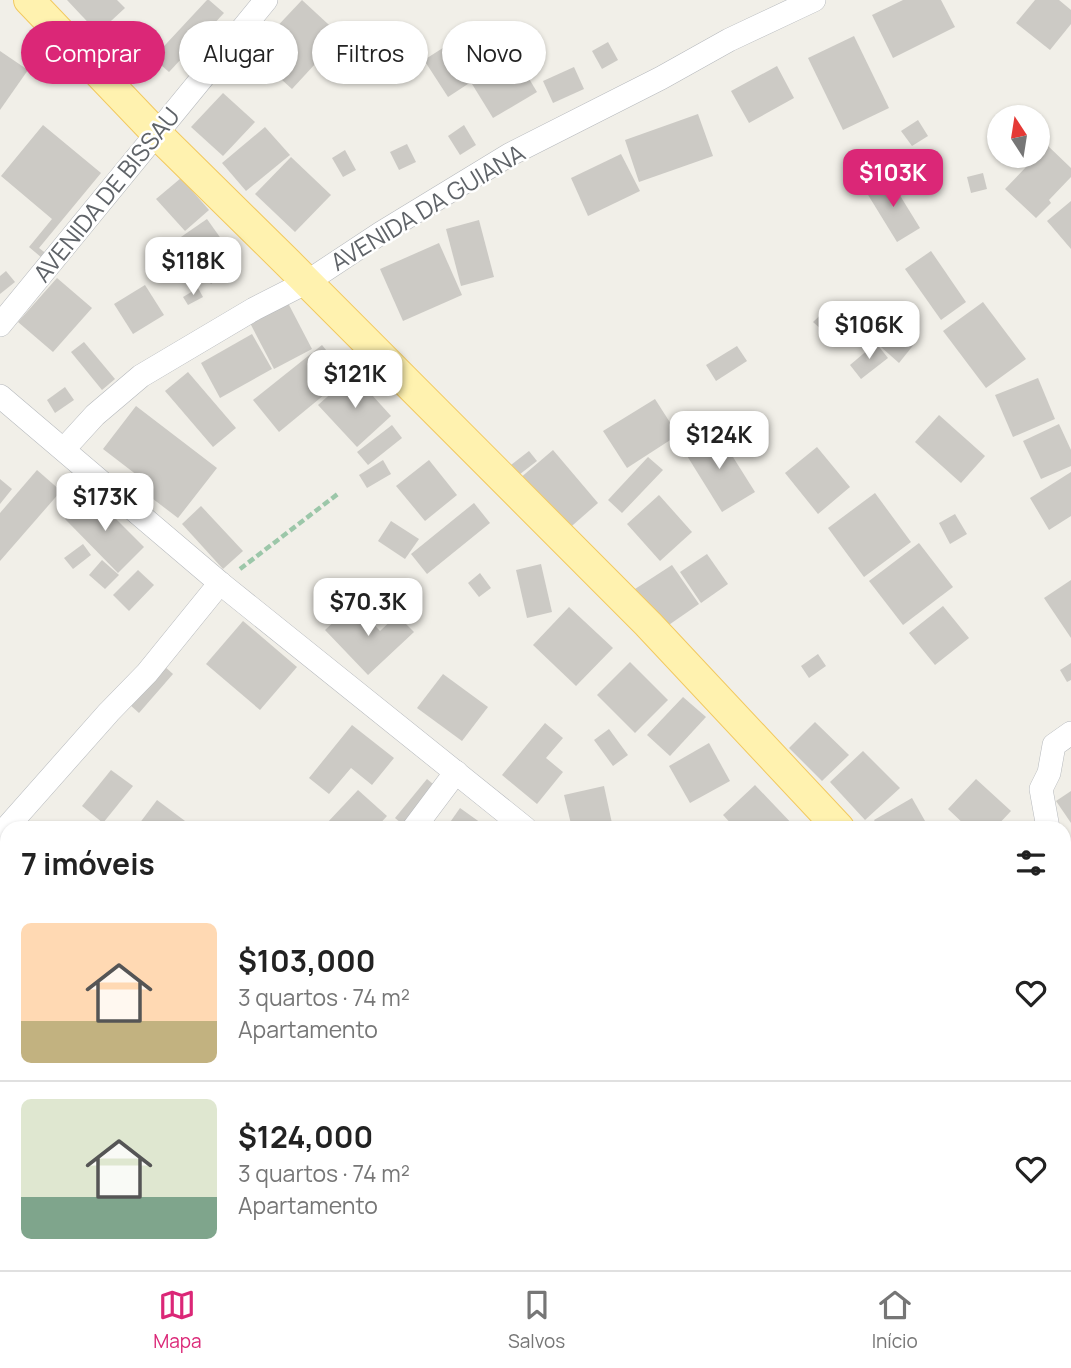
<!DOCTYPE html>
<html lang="pt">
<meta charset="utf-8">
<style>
body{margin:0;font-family:Manrope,sans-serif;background:#f6f6f6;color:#222;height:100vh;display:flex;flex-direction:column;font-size:26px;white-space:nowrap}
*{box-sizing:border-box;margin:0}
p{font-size:23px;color:#767676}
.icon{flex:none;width:38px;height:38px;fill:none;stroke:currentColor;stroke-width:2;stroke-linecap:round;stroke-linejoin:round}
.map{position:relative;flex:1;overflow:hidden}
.details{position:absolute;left:0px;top:821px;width:1071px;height:450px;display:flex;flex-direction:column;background:#fff;border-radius:21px 21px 0 0;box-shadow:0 2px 5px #0004}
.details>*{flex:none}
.banner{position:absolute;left:21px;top:21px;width:700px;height:63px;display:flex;gap:14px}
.needle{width:46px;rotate:348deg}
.buttons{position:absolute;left:987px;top:105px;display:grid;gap:14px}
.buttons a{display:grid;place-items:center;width:63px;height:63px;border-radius:50%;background:#fff;box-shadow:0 2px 5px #0004;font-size:35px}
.price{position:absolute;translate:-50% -60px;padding:0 16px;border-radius:14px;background:#fff;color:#222;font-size:23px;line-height:46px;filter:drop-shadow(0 2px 4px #0008)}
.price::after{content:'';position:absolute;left:50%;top:42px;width:21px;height:16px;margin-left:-10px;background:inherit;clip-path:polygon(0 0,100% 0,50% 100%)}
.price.current{background:#db2777;color:#fff}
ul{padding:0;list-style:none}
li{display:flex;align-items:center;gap:21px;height:175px;padding:0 21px}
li+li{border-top:2px solid #e0e0e0}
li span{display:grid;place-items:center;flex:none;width:196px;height:140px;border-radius:10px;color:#555}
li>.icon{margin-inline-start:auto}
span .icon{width:84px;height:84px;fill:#fffc;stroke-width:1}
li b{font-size:30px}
h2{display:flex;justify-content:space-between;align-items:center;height:84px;padding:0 21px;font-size:30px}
.tag{padding:0 24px;border-radius:32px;background:#fff;box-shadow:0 2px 5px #0004;font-size:24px;line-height:63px}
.tag.current{background:#db2777;color:#fff}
.tabs{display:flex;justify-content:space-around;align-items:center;height:98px;border-top:2px solid #e0e0e0;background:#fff;font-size:19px;color:#767676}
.tabs a{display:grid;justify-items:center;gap:4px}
.tabs .current{color:#db2777}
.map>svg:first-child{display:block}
</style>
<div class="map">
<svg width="1071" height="1270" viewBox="0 0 1071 1270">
<rect width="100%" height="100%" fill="#f1efe8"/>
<!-- building -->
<g fill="#cccac5">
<path d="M67 0H117L125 8 98 33Z"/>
<path d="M207 0H209L224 13 169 72 153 58Z"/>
<path d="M302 0 341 36 292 89 252 53Z"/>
<path d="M903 0H941L955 27 893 58 872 15Z"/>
<path d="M1035 0H1059L1071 10V24L1050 50 1016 23Z"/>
<path d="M468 32 491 69 448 97 424 60Z"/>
<path d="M854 36 889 108 843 130 808 58Z"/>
<path d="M608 42 618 60 602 69 592 51Z"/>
<path d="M0 51 28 70 0 110Z"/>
<path d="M516 57 537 92 493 118 472 84Z"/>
<path d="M777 66 794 98 749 123 731 91Z"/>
<path d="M574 67 584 89 553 103 543 81Z"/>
<path d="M223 93 255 122 223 156 191 127Z"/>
<path d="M698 114 713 156 639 182 625 140Z"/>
<path d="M918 120 928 136 912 146 901 131Z"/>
<path d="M43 125 101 173 39 248 52 258 48 263 29 247 52 219 1 176Z"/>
<path d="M464 125 476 145 460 155 448 136Z"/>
<path d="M265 127 290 155 246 191 222 163Z"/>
<path d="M407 144 416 162 399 170 390 152Z"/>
<path d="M1047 145 1071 168V177L1049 200 1051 203 1036 218 1005 189Z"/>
<path d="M345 150 356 170 343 177 332 158Z"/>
<path d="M621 154 640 191 588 216 571 178Z"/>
<path d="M291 157 331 195 295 232 255 194Z"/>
<path d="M983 173 987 189 971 193 967 177Z"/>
<path d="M888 176 920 228 897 242 865 190Z"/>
<path d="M181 178 209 210 185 231 156 199Z"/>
<path d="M1071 201V249L1047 221Z"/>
<path d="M207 219 239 264 211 284 178 239Z"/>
<path d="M479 220 494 277 461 286 446 229Z"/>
<path d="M439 243 462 295 403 321 380 269Z"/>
<path d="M931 251 966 302 941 320 905 269Z"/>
<path d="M6 271 15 282 0 294V276Z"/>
<path d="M57 278 92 308 53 352 18 322Z"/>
<path d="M145 285 164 315 133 334 114 304Z"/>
<path d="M198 288 203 297 188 305 183 297Z"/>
<path d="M983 302 1026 359 986 388 943 331Z"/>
<path d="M288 303 312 349 274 369 250 323Z"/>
<path d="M830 306 839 315 823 331 813 322Z"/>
<path d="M897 328 915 343 899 363 881 347Z"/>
<path d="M252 334 272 369 220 398 201 363Z"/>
<path d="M84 342 115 379 102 390 71 352Z"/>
<path d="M876 343 888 358 861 379 850 365Z"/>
<path d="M322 345 347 376 279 432 253 400Z"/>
<path d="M737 346 747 361 716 381 706 365Z"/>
<path d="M188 372 236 428 213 447 165 391Z"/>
<path d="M353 374 391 416 357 447 318 405Z"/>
<path d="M1038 378 1055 419 1013 437 995 395Z"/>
<path d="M65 387 74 400 55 413 47 400Z"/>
<path d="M655 399 678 435 627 468 603 431Z"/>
<path d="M136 406 217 468 178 518 140 489 146 482 103 449Z"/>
<path d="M939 415 985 456 961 483 915 442Z"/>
<path d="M1059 424 1071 450V466L1041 479 1023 441Z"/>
<path d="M392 425 402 438 368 465 357 452Z"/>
<path d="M716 430 755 492 722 512 684 451Z"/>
<path d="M817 447 850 487 818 514 785 473Z"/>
<path d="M553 450 598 503 565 532 519 479Z"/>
<path d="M529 451 537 461 515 478 507 468Z"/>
<path d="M648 457 663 470 622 513 608 500Z"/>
<path d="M383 460 391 474 367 488 359 475Z"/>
<path d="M429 460 457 495 425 521 396 486Z"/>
<path d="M37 470 61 491 0 561V513Z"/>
<path d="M1071 472V516L1049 530 1030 498Z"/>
<path d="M0 479 12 489 0 504Z"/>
<path d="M875 493 911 542 864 577 828 528Z"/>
<path d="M91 494 144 547 118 573 65 519Z"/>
<path d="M659 495 692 532 660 561 627 524Z"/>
<path d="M474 503 490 523 427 574 411 554Z"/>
<path d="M201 506 243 551 223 569 182 524Z"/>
<path d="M955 514 967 534 950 544 939 523Z"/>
<path d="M391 521 419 539 405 559 378 541Z"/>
<path d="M919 543 953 587 903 625 869 581Z"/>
<path d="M83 544 91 555 73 569 64 558Z"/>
<path d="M707 554 728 584 701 603 680 572Z"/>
<path d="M102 560 119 575 105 589 89 575Z"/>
<path d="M541 564 552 612 527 618 516 570Z"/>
<path d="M672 565 699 604 663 629 635 589Z"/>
<path d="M138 570 154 585 129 611 113 595Z"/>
<path d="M480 573 491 588 479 597 468 583Z"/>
<path d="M1071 580V638L1044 598Z"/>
<path d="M354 603 380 631 397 615 414 632 368 675 325 630Z"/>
<path d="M943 606 969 638 935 665 909 633Z"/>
<path d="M569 607 613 648 576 686 533 645Z"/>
<path d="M243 621 297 667 260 710 206 664Z"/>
<path d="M818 654 826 666 809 678 801 666Z"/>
<path d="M630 662 668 700 635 733 597 695Z"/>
<path d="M1071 663V680L1067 682 1060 670Z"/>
<path d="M163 665 173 674 139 713 129 704Z"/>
<path d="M443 674 488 707 462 741 417 708Z"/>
<path d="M683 697 706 717 670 756 647 735Z"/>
<path d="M815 722 849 755 822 781 789 748Z"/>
<path d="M545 723 563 738 546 758 563 772 537 804 502 775Z"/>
<path d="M352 725 394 758 372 785 351 768 329 794 309 778Z"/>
<path d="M609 729 628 755 613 766 594 740Z"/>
<path d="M709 743 730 781 690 803 669 766Z"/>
<path d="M863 751 900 788 865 820 830 782Z"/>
<path d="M111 770 133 786 103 823 82 806Z"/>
<path d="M427 779 439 789 407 828 395 818Z"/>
<path d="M976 779 1011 811 995 828H964L966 826 948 809Z"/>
<path d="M755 785 796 828H735L723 815Z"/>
<path d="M604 786 613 828H572L564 795Z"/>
<path d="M358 790 387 816 376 828H332L327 823Z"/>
<path d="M1071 791V823L1056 801Z"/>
<path d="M912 798 929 828H879L874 820Z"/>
<path d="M157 800 185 821 180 828H136Z"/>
<path d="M460 808 488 828H446Z"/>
<path d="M1064 1089 1071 1095V1116L1064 1124Z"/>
<path d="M565 1264H620L628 1270H560Z"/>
<path d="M851 1264H879L885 1270H844Z"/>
<path d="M946 1264H1005L1008 1267 1003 1270H951Z"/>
</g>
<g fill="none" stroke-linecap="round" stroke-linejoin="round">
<!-- minor casing -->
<g stroke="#b5b8bc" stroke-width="24">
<g id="minor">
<path d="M0 325 266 0"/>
<path d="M0 396 220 583 525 828"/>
<path d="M64 449 95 415 141 376 254 309 307 282 381 233 509 155 661 78 729 40 814 0"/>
<path d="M414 828 456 772"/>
<path d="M1048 828 1041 789 1049 773 1054 745 1071 733"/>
<path d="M0 835 109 712 147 673 220 583"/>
<path d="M1064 927 1071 926"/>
<path d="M0 929 7 935"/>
<path d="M455 1264 464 1270"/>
<path d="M1042 1264 1049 1270"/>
<path d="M36 1270 42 1264"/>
</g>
</g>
<!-- major casing -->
<g stroke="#f2c960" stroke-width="32">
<g id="major">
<path d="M29 0 157 134 288 263 648 624 839 828"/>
<path d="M1064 1055 1071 1062"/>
</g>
</g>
<!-- path -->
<path stroke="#9cc7a9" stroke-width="4.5" stroke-dasharray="7 3.5" stroke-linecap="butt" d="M240 569 339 493"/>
<!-- minor -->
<use href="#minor" stroke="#fff" stroke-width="23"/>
<!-- major -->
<use href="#major" stroke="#fff2af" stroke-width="30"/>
</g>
<g text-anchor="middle" stroke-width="5" stroke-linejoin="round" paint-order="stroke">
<!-- street labels -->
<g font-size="24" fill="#5f6368" stroke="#fff">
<text transform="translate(107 195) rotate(-51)" y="8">AVENIDA DE BISSAU</text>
<text transform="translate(428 208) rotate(-31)" y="8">AVENIDA DA GUIANA</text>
</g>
</g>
</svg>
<div class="buttons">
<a><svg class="needle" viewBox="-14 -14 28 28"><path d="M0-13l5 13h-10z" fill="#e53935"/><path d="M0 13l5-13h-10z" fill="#767676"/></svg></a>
</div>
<b class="price current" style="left:893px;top:209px">$103K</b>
<b class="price" style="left:193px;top:297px">$118K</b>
<b class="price" style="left:869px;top:361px">$106K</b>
<b class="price" style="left:355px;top:410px">$121K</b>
<b class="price" style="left:719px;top:471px">$124K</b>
<b class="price" style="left:105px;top:533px">$173K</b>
<b class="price" style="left:368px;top:638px">$70.3K</b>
<div class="banner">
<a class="tag current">Comprar</a>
<a class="tag">Alugar</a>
<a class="tag">Filtros</a>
<a class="tag">Novo</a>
</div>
<section class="details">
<h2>7 imóveis<svg class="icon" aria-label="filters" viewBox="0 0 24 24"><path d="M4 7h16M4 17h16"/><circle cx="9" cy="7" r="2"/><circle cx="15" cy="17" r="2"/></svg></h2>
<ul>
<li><span style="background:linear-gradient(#ffd9b3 70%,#c2b280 0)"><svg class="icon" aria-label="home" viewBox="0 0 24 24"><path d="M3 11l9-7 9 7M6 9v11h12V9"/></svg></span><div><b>$103,000</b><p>3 quartos · 74 m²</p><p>Apartamento</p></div><svg class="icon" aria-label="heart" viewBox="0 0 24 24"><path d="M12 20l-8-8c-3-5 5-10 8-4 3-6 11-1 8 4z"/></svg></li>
<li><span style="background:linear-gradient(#dfe7d0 70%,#7fa58c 0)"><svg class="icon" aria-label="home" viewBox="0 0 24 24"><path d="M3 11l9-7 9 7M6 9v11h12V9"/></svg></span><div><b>$124,000</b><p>3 quartos · 74 m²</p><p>Apartamento</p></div><svg class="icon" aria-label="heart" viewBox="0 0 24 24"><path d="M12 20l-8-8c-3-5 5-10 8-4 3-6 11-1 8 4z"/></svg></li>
</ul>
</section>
</div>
<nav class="tabs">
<a class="current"><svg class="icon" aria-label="map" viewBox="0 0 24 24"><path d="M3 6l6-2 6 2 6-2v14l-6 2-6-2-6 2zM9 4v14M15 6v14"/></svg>Mapa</a>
<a><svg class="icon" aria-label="saved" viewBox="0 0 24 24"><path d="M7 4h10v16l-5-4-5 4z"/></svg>Salvos</a>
<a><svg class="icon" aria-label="home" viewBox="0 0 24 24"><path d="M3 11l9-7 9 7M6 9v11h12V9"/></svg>Início</a>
</nav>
